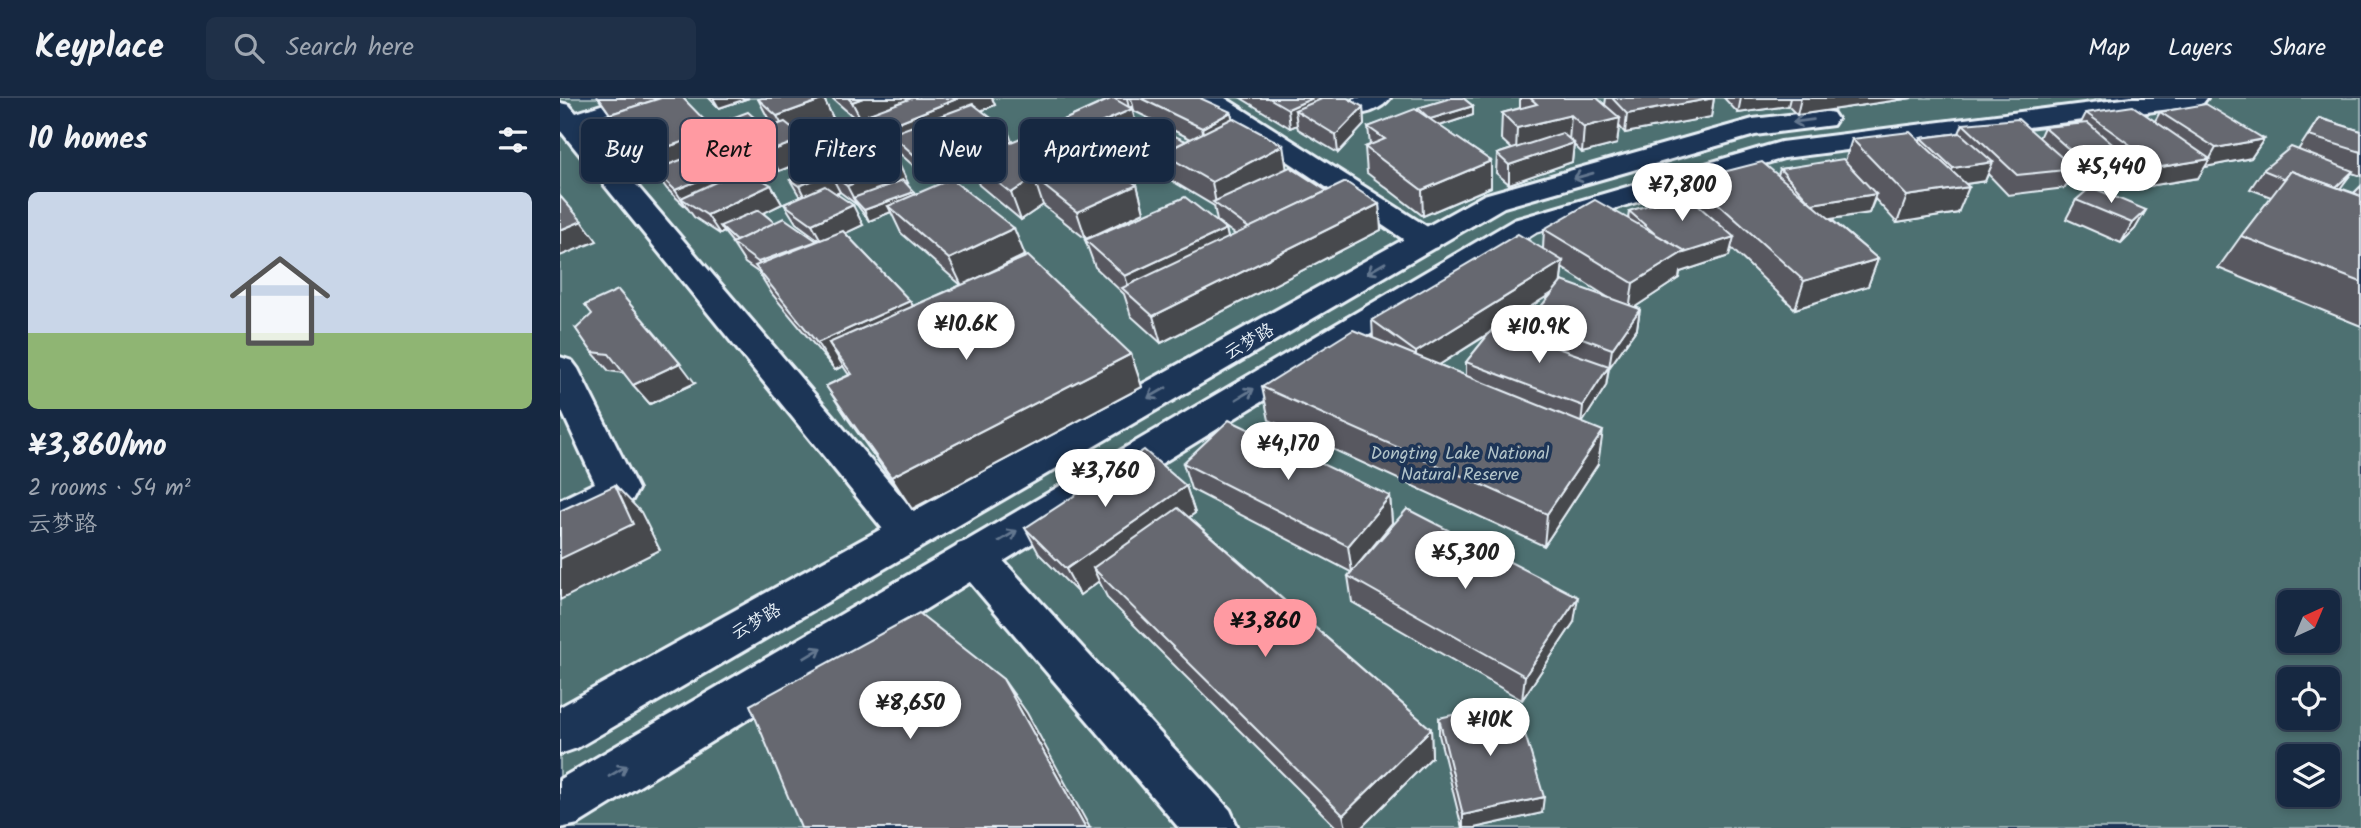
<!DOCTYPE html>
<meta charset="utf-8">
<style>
body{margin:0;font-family:Kalam,"LXGW WenKai TC",sans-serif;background:#1f3048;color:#f1f3f6;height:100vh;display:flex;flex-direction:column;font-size:26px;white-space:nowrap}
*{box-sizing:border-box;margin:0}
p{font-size:23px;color:#9ea6b1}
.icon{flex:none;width:38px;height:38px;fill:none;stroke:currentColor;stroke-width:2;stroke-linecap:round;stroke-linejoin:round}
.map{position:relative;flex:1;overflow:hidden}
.sheet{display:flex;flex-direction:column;background:#162841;width:560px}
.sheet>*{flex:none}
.guide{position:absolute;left:21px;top:21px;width:665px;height:63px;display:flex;gap:14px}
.needle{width:46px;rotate:44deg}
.tools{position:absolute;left:1717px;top:492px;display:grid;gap:14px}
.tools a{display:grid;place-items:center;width:63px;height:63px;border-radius:10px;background:#162841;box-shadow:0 4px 10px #0003,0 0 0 2px #35445a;font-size:35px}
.price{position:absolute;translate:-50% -60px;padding:0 16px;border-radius:24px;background:#fff;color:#222;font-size:23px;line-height:46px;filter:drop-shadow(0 2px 4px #0008)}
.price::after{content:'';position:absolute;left:50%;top:42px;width:21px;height:16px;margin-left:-10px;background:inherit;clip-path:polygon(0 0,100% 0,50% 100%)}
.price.on{background:#ff9aa2;color:#111}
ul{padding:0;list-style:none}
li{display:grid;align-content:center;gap:14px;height:371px;padding:0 28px}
li span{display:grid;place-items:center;height:217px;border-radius:10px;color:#555}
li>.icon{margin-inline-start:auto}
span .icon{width:126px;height:126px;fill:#fffc;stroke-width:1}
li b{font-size:30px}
h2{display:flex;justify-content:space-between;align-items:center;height:84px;padding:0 28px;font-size:30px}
.pill{padding:0 24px;border-radius:10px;background:#162841;box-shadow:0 4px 10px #0003,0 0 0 2px #35445a;font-size:24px;line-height:63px}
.pill.on{background:#ff9aa2;color:#111}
header{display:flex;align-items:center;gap:42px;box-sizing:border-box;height:98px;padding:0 35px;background:#162841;border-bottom:2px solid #35445a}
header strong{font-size:33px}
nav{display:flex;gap:38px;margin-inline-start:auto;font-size:24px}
.search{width:490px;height:63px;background:#1f3048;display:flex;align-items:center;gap:18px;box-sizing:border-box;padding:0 24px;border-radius:10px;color:#9ea6b1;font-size:26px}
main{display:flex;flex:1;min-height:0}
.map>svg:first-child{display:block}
</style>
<header>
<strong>Keyplace</strong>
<div class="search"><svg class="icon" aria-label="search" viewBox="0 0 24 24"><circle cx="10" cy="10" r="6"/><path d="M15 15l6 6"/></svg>Search here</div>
<nav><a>Map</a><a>Layers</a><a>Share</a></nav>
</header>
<main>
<section class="sheet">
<h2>10 homes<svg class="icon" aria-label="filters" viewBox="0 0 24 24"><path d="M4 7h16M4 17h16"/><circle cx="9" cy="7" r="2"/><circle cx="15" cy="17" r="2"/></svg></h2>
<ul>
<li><span style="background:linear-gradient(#c9d6e8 65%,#8fb573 0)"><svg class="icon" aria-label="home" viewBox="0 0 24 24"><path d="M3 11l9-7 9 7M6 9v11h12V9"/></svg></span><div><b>¥3,860/mo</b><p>2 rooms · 54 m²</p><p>云梦路</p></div></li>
</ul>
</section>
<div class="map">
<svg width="1801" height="730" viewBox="0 0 1801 730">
<rect width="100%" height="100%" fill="#1d3557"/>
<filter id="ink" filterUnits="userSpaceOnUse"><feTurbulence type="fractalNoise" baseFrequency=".0143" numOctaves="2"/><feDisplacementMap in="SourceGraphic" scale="14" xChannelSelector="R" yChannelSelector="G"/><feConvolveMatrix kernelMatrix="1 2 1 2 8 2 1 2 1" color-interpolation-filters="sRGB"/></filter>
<g filter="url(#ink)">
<!-- green -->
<path fill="#4d6f71" stroke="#9ab0b4" stroke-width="2" fill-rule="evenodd" d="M0 0H1801V730H0ZM1729 504H1768V542H1729ZM1729 581H1768V620H1729ZM1729 658H1768V696H1729Z"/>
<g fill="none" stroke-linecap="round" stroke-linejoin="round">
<!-- minor casing -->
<g stroke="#e8f1f8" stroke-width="6">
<g id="minor">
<path d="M63 0H102L98 5 27 29 363 424 369 435 363 446 349 451 335 446 0 32V5L9 7 16 15Z"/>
<path d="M634 0H665L877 135 881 142 877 149 866 151 855 149Z"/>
<path d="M796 0H830C821 12 803 18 789 15L785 9Z"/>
<path d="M0 259 12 263 18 271 78 391 72 402 0 436V402L35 385 0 309Z"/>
<path d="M413 441 428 446 670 712 678 730H619L398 470 392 458 398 446Z"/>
</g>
</g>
<!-- major casing -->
<g stroke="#e8f1f8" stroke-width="6">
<g id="major">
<path d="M1572 0H1647L1643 5 1634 8 1224 60 976 134 18 726 0 730V681L954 122 1221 44Z"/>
<path d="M1264 13 1273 15 1277 21 1273 27 1195 37 944 109 17 650 0 656V609L924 97 1193 21Z"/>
</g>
</g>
<!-- minor -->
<use href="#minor" fill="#1d3557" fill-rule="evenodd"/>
<!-- major -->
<use href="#major" fill="#1d3557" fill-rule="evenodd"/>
</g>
<!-- wall -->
<g fill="#585960" stroke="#e8f1f8" stroke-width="2" fill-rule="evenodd">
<path d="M38 0 170 59 166 61 178 74 211 87 222 106 203 115 215 125 257 143 259 142 236 125 224 106 240 99 230 82 263 68 255 66 252 60 219 73 199 56 195 48 182 53 162 35 156 26 206 30 216 27 208 20 198 1H264L273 20 236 33 245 40 248 45 319 35 328 54 325 56 348 85 346 86 356 97 465 157 423 177 571 256 582 289 352 411 287 320 266 288 289 277 283 268 275 272 212 196 199 175 185 165 172 145H173L164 134 160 136 134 119 128 111 107 91 101 83 92 86 59 45 41 19 50 16ZM280 94 297 107 309 123 331 114 341 135 401 187 353 208 350 203 285 135 303 127 277 96Z"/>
<path d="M149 0H189L159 10Z"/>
<path d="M272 0H432L435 7 421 13 452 44 516 60 577 87 584 114 526 141 483 107 461 122 419 87 412 69 372 84 339 55 336 47 318 35 314 26 305 29Z"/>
<path d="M551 0H640L672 21 727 70 767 93 819 106 821 132 601 245 571 218 564 196 535 169 525 142 666 131 668 140 676 137 657 123 654 108 609 81 606 70 584 59 582 52 571 59 552 51 549 42 522 55 503 44 497 25 552 0ZM573 8 574 13 631 41 626 43 600 39 598 31 576 26 572 11 570 10Z"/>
<path d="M681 0H787L803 9 804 27 778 55 738 31 737 27 730 30Z"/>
<path d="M888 0H903L913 8V17L879 28 931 63V89L863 118 807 75 805 49 810 47 808 29 858 13V10L889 1Z"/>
<path d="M960 0H1037L1045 7 1046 0H1154L1151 19 1065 35 1059 28 1057 46 1022 55 1014 47 1012 64 949 86 936 75 937 56 952 51 941 41 942 15 960 10Z"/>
<path d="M1164 0H1352L1237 17 1228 8 1178 15Z"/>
<path d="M1600 14 1704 41 1691 60 1644 69 1638 80 1589 88 1561 67 1556 77 1511 81 1510 80 1505 90 1448 97 1428 76 1425 83 1406 86 1398 115 1337 125 1315 101 1309 115 1271 121 1318 161 1308 188 1235 211 1171 150 1169 158 1120 174 1119 180 1075 209 1080 211 1077 230 1049 270 1046 288 1022 325 1038 366 984 448 709 322 702 289 813 241 812 222 983 151 984 131 1068 121 1069 113 1129 100 1132 82 1218 77 1220 71 1285 63 1292 41 1360 43 1361 40 1399 35 1403 26 1479 40 1484 29 1521 25 1526 15 1595 23ZM1002 170 1049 200 1001 184ZM992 195 971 221 970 240 938 229ZM929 236 906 264V278L879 267Z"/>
<path d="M1759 20 1801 33V78L1792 75 1780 90 1794 95 1801 88V228L1658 170 1681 138 1711 99 1690 91 1703 72 1738 52Z"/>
<path d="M1516 102 1586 112 1575 131 1561 145 1506 121Z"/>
<path d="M16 231 135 285 90 306 64 275 49 273 32 254Z"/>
<path d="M623 365 830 398 832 425 799 465 1014 524 962 602 792 504 788 478 791 474 631 391Z"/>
<path d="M626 388 635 415 629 419 871 631 872 659 801 730H777L548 501 539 483 520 497 479 456 465 430Z"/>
<path d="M879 620 982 715 914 730H902L879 637Z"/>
</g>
<!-- shaded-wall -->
<g fill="#47484e" stroke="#e8f1f8" stroke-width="2">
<path d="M153 0H189L159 10Z"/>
<path d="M303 0H363L309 16 314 26 305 29 292 4Z"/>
<path d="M399 0H432L435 7 341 45 331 36 335 47 326 29Z"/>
<path d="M567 0H571L573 8 569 10Z"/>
<path d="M753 0H781L735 12 737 27 730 30 728 11Z"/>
<path d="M1154 0 1151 19 1065 35 1067 16Z"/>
<path d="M1181 0H1230L1228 8 1178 15Z"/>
<path d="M1241 0H1352L1237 17Z"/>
<path d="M264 1 273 20 227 36 217 18Z"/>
<path d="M913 8V17L870 31V21Z"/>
<path d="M803 9 804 27 778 55 776 37Z"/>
<path d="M572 11 577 29 522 55 516 36Z"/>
<path d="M671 14 675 33 646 48 642 30Z"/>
<path d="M1011 17 1009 43 956 56 957 30Z"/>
<path d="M1060 20 1057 46 1022 55 1024 29Z"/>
<path d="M598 31 601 41 582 49V52L571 59 569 49Z"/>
<path d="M155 33 170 59 104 82 94 72 101 83 92 86 74 60Z"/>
<path d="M448 33 455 52 409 61 412 69 372 84 363 65Z"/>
<path d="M319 35 328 54 287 77 278 59Z"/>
<path d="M189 38 195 48 182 53 176 43Z"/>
<path d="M245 40 249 48 244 47 252 60 219 73 208 54Z"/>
<path d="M1704 41 1691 60 1645 69 1656 50Z"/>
<path d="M1014 45 1012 64 949 86V67Z"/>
<path d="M723 47 727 73 656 106 652 84Z"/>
<path d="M1650 61 1638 80 1589 88 1601 69Z"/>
<path d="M931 63V89L863 118 862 92Z"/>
<path d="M1433 64 1425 83 1385 89 1393 70Z"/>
<path d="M339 66 348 85 299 106 293 100 297 107 287 88Z"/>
<path d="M175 68 187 87 121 100 128 111 115 92Z"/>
<path d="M1793 73 1779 92 1767 97Z"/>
<path d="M270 75 280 94 249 108 239 88Z"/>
<path d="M474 80 483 107 461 122 451 95Z"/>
<path d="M211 87 222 106 165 134 160 128 164 134 160 136 147 117Z"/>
<path d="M577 87 584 114 526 141 517 114Z"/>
<path d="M1409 89 1398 115 1337 125 1347 98Z"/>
<path d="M354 94 359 104 328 108 331 114 309 123 304 112Z"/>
<path d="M1316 96 1309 115 1245 125 1251 106Z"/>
<path d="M819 106 821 132 601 245 593 218Z"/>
<path d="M293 107 303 127 263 146 252 126Z"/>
<path d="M1586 112 1575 131 1561 145 1572 125Z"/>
<path d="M22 123 37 143 0 158V132Z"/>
<path d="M454 130 465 157 402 188 389 161Z"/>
<path d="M666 131 672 158 572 199 565 178Z"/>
<path d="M1174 139 1169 158 1120 174 1119 180 1069 213 1073 185 1125 153Z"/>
<path d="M258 143 210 183 198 164Z"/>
<path d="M1318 161 1308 188 1235 211 1244 183Z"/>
<path d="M1003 163 1000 190 857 281 856 254Z"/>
<path d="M350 203 365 230 269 245 283 268 275 272 257 245Z"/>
<path d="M1080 211 1077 230 1049 270 1052 251Z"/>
<path d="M571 256 582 289 352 411 331 379Z"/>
<path d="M120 265 135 285 90 306 73 287Z"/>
<path d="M1049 268 1046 288 1021 327 1023 308Z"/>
<path d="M1043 333 1038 366 984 448 987 416Z"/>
<path d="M55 387 81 414 100 452 0 502V461Z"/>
<path d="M626 388 635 415 544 480 533 470 539 483 520 497 506 471Z"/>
<path d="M830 398 832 425 792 474 788 448Z"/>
<path d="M1018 499 1014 524 962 602 965 578Z"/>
<path d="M443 581 467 615 530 730H526Z"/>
<path d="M871 631 872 659 801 730H786L783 717Z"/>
<path d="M984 699 982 715 914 730H903V717Z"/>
</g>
<!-- building -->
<g fill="#666770" stroke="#e8f1f8" stroke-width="2">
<path d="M39 0H101L50 16Z"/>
<path d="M101 0H123L155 33 74 60 41 19Z"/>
<path d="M202 0H263L264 1 217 18 198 1Z"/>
<path d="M288 0H303L292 4Z"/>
<path d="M352 0H399L326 29 309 16Z"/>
<path d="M553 0 572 11 516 36 497 25Z"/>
<path d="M580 0H640L671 14 642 30Z"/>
<path d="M709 0H753L728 11Z"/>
<path d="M764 0H787L803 9 776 37 735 12Z"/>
<path d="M891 0H903L913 8 870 21 858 10Z"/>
<path d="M970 0H1037L1060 20 1024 29 1011 17 957 30 942 15 977 6Z"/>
<path d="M1052 0H1154L1067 16Z"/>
<path d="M413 6 448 33 363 65 331 36Z"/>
<path d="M1646 6 1704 41 1656 50 1600 14Z"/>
<path d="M1573 8 1650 61 1601 69 1526 15Z"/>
<path d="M855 11 931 63 862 92 805 49 825 41 808 29Z"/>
<path d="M188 14 206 30 176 43 156 26Z"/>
<path d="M673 20 723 47 652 84 602 55Z"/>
<path d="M1759 20 1801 33V54L1749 38Z"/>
<path d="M1458 21 1515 71 1457 77 1403 26Z"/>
<path d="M225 24 245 40 208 54 188 37Z"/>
<path d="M286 24 319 35 278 59 244 47Z"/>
<path d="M579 24 598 31 569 49 549 41Z"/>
<path d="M1528 25 1566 58 1521 62 1484 29Z"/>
<path d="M478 33 516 60 530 54 577 87 517 114 474 80 451 95 409 61Z"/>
<path d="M1350 34 1409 89 1347 98 1292 41Z"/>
<path d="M608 35 626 43 602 55 604 60 582 49Z"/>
<path d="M1002 35 1014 45 949 67 937 56Z"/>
<path d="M1400 35 1433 64 1393 70 1361 40Z"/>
<path d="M314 48 339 66 287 88 270 75 239 88 230 82Z"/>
<path d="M1731 49 1793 73 1776 89 1731 73 1725 81 1703 72Z"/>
<path d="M153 50 175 68 115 92 94 72Z"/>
<path d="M1283 61 1316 96 1252 106 1246 100 1220 71Z"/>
<path d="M1202 64 1318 161 1244 183 1132 82Z"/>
<path d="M730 69 767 93 689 130 653 104Z"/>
<path d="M184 71 211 87 147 117 121 100Z"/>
<path d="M1731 73 1801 98V184L1681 138Z"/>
<path d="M391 81 454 130 389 161 328 108Z"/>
<path d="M343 82 354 94 304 112 293 100Z"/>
<path d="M786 84 819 106 593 218 562 190Z"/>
<path d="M265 88 293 107 252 126 224 106Z"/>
<path d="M1801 88V98L1794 95Z"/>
<path d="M1531 89 1586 112 1572 125 1516 102Z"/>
<path d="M1125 96 1174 139 1124 155 1125 153 1094 135 1069 113Z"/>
<path d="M0 98 22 123 0 132Z"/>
<path d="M625 99 666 131 565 178 525 142Z"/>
<path d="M1035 102 1125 153 1073 185 984 131Z"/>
<path d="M199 112 215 125 176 143 160 128Z"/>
<path d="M224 120 257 143 198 164 172 145Z"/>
<path d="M283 133 350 203 257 245 195 168Z"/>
<path d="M958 136 1003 163 856 254 812 222Z"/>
<path d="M468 158 571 256 331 379 266 288 292 276 269 245Z"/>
<path d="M1002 183 1080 211 1052 251 971 221Z"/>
<path d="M58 192 120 265 73 287 49 256 32 254 16 231 32 216 25 207Z"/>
<path d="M935 228 1049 268 1023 308 906 264Z"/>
<path d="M793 232 1043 333 987 416 702 289Z"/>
<path d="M669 322 830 398 788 448 623 365Z"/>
<path d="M584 352 626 388 506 471 465 430Z"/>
<path d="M55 387 73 426 0 461V413Z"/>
<path d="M618 410 871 631 783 717 533 470Z"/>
<path d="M847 411 1018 499 965 578 788 478Z"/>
<path d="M359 515 443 581 526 730H241L190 607Z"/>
<path d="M955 603 984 699 903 717 879 620Z"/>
</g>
<!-- one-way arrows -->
<defs><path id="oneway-shaft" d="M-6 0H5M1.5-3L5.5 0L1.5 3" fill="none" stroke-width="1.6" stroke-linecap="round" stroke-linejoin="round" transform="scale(1.75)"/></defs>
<g stroke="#64778f">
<use href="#oneway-shaft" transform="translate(1243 23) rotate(173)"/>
<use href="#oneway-shaft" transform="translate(1023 78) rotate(164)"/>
<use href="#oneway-shaft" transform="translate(816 170) rotate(150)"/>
<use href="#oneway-shaft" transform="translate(597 295) rotate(150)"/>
<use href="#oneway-shaft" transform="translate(685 296) rotate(-31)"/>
<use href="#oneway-shaft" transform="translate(448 438) rotate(-31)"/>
<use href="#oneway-shaft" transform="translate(253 555) rotate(-31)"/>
<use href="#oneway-shaft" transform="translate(58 673) rotate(-31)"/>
</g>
</g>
<g text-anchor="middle" stroke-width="7" stroke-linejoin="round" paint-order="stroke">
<!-- street labels -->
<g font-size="18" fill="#e8f1f8" stroke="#1d3557">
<text transform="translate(689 243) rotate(-30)" y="6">云梦路</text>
<text transform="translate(196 523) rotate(-30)" y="6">云梦路</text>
</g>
<!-- park labels -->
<g font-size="18" fill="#b2c4c9" stroke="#1d3557">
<text x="900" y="361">Dongting Lake National<tspan x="900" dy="21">Natural Reserve</tspan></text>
</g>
</g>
</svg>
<div class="tools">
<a><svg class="needle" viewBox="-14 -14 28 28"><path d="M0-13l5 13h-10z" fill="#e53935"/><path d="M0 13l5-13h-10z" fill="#9ea6b1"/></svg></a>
<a><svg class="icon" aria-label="locate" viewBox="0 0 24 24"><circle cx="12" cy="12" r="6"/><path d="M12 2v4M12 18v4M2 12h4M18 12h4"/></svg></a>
<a><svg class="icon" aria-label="layers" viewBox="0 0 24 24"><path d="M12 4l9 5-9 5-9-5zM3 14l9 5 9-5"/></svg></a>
</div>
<b class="price" style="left:1551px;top:107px">¥5,440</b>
<b class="price" style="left:1122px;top:125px">¥7,800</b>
<b class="price" style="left:406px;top:264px">¥10.6K</b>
<b class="price" style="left:979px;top:267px">¥10.9K</b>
<b class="price" style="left:728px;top:384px">¥4,170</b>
<b class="price" style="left:545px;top:411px">¥3,760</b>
<b class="price" style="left:905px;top:493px">¥5,300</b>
<b class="price on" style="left:705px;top:561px">¥3,860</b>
<b class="price" style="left:350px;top:643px">¥8,650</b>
<b class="price" style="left:930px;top:660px">¥10K</b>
<div class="guide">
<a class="pill">Buy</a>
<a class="pill on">Rent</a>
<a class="pill">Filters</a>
<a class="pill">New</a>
<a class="pill">Apartment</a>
</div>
</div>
</main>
